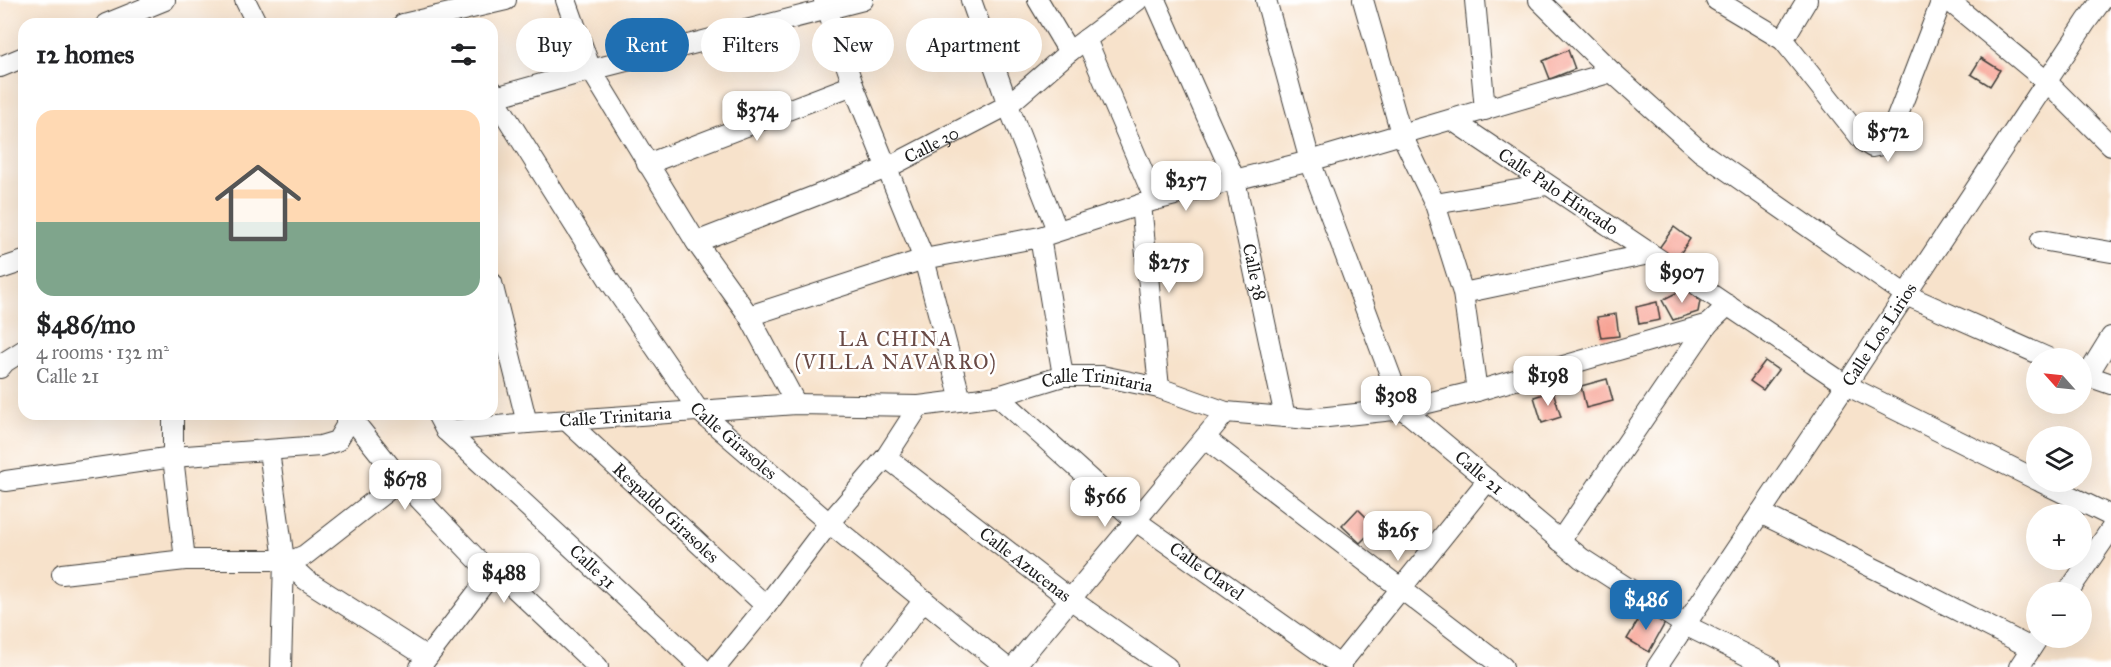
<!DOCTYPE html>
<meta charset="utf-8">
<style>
body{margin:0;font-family:"IM FELL Great Primer",serif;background:#f6f6f6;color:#202124;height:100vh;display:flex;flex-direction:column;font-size:22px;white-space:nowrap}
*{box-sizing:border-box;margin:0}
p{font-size:20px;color:#757577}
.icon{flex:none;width:33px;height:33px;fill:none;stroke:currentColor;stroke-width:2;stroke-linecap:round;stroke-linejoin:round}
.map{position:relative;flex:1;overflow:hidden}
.sheet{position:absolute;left:18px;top:18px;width:480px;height:402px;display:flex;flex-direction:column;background:#fff;border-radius:18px;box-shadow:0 6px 24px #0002}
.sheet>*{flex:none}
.guide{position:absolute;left:516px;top:18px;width:570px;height:54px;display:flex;gap:12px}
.needle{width:39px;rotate:297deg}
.controls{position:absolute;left:2026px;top:348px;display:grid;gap:12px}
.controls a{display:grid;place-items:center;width:66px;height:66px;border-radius:50%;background:#fff;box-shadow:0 6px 24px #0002;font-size:30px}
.price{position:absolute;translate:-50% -51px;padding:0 14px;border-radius:12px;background:#fff;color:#222;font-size:20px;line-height:39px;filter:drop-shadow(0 2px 3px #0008)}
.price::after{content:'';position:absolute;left:50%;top:36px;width:18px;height:14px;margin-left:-9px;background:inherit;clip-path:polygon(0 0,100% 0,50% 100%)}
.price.selected{background:#1f6fb2;color:#fff}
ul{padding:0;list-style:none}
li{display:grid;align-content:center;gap:12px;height:318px;padding:0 18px}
li span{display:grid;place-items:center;height:186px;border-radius:18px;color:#555}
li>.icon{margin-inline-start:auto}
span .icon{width:108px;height:108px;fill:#fffc;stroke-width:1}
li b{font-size:26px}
h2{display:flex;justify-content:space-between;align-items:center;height:72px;padding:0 18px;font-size:26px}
.tag{padding:0 21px;border-radius:27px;background:#fff;box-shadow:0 6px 24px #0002;font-size:21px;line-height:54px}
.tag.selected{background:#1f6fb2;color:#fff}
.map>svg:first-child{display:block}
</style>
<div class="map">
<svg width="2111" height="667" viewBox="0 0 2111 667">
<rect width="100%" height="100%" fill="#fff"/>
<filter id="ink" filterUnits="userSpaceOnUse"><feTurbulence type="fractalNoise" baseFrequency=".0167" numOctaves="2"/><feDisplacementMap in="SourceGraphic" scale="12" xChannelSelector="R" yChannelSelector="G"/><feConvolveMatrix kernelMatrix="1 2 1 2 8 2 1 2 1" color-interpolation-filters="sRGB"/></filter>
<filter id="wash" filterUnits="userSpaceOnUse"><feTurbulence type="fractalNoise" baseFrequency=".008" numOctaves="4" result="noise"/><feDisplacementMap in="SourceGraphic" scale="24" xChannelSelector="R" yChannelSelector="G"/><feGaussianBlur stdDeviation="1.35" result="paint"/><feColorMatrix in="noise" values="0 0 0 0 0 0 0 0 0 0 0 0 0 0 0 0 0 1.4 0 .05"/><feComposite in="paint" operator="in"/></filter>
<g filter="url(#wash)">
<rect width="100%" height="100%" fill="#f7e2cb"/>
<g id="blocks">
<!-- building -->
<g fill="#f7a092">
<path d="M1568 50 1575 69 1550 79 1543 61Z"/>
<path d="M1981 58 2000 70 1990 86 1971 74Z"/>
<path d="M1674 227 1690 239 1676 260 1659 248Z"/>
<path d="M1686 288 1700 301 1698 312 1673 320 1662 300Z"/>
<path d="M1657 302 1660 320 1639 324 1636 307Z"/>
<path d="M1616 314 1619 336 1601 338 1597 317Z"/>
<path d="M1765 361 1778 370 1763 390 1750 381Z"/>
<path d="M1607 379 1613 401 1586 408 1581 386Z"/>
<path d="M1553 391 1561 417 1542 423 1534 397Z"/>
<path d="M1358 509 1376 527 1360 543 1342 526Z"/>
<path d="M1644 610 1665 623 1649 652 1627 639Z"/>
</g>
</g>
</g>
<g filter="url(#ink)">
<use href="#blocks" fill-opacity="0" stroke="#3d3a36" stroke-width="1.5"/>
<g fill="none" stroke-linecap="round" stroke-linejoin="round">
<!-- minor casing -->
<g stroke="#3d3a36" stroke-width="22">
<g id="minor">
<path d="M245 0 257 24"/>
<path d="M566 0 591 70 696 242 749 316 796 404"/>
<path d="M824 0 853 85 924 259 961 400"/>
<path d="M971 0 1008 105 1057 230"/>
<path d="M1038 0 1069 52"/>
<path id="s1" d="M1155 0 1235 180 1285 417"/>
<path id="s2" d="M1266 0 1310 161 1403 409 1581 558 1685 625 1770 667"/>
<path d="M1363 0 1401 133 1435 204 1463 293 1477 391"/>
<path d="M1475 0 1485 110"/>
<path d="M1539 0 1612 72 1701 152 1906 295 2048 358"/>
<path d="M1716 0 1783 40 1807 0"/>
<path d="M1948 0 2046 81 2111 146"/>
<path d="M106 24 165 0"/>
<path d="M403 24 506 0"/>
<path d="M1086 39 1155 200"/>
<path d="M1783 40 1863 141 1872 147 1882 145 1891 133 1942 0"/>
<path d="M0 67 24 57"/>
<path id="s3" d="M492 90 494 97 609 280 699 411 829 523 1006 667"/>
<path d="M492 98 591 70 863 0"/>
<path id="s4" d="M1452 120 1846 385 2037 480"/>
<path d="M647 164 853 85"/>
<path d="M1141 204 1159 388"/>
<path d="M1435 204 1547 185"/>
<path d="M1040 237 1063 376"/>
<path d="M2041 240 2111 252"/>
<path id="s5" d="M696 242 887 168 1008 105 1069 52 1138 0"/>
<path d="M0 269 24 261"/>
<path d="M492 283 527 423"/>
<path d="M1463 293 1649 254"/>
<path d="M749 316 924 259 1040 237 1155 200 1310 161 1612 72"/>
<path d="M0 368 5 362 24 350"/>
<path d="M2082 374 2111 384"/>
<path d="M2087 376 2111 337"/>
<path id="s6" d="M998 396 1136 521 1342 667"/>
<path d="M173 414V457L185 560"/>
<path d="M348 414 401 480 495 578"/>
<path id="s7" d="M437 414 446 431 701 667"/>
<path id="s8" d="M567 421 766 606"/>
<path id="s9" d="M446 431 527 423 796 404 919 406 998 396 1063 376H1102L1159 388 1226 412 1309 419 1403 409 1477 391 1708 324 1728 305"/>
<path d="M1206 439 1503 667"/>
<path d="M269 451 284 560 306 580 427 657"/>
<path id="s10" d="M886 457 1070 599 1167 667"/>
<path d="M6 481 173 457 320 446 337 441 346 426V414"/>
<path d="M2041 482 2111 516"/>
<path d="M1760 513 1898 580 2031 648"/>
<path d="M1560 541 1708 324"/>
<path d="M284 560 296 559 305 555 401 480"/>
<path d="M62 574 185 560H284L281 667"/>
<path d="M2068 592 2111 529"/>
<path d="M420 667 486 581 495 578 506 580 598 667"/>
<path d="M716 667 766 606 829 523 886 457 919 406"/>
<path d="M872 667 924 600"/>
<path d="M1014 667 1226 412"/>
<path d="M1338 667 1488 480"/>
<path id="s11" d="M1657 667 1846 385 2086 22 2102 0"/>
<path d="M2019 667 2038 638"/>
</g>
</g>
<!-- minor -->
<use href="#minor" stroke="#fff" stroke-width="20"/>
</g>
</g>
<g text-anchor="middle" stroke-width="5" stroke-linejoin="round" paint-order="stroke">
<!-- street labels -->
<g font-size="18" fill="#1c1c1c" stroke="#fff">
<text dy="6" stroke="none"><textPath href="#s5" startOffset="255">Calle 30</textPath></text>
<text dy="6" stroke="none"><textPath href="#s4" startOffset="128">Calle Palo Hincado</textPath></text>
<text dy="6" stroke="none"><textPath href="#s1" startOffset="291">Calle 38</textPath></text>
<text dy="6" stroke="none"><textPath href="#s11" startOffset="400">Calle Los Lirios</textPath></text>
<text dy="6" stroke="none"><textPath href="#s9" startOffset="656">Calle Trinitaria</textPath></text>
<text dy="6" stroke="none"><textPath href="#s9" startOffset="170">Calle Trinitaria</textPath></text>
<text dy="6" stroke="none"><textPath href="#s3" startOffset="428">Calle Girasoles</textPath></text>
<text dy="6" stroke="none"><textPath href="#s2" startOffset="531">Calle 21</textPath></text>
<text dy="6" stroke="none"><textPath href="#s8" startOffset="135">Respaldo Girasoles</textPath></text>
<text dy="6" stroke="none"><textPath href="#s10" startOffset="176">Calle Azucenas</textPath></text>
<text dy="6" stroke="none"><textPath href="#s7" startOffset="219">Calle 31</textPath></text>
<text dy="6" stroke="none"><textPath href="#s6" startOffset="273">Calle Clavel</textPath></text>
</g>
<!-- neighbourhood labels -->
<g font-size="20" letter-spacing="1.5" fill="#694a45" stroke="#fff">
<text x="896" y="346">LA CHINA<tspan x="896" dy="23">(VILLA NAVARRO)</tspan></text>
</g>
</g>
</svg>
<div class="controls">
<a><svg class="needle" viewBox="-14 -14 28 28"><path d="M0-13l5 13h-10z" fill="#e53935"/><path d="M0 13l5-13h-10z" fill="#757577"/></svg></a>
<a><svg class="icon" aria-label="layers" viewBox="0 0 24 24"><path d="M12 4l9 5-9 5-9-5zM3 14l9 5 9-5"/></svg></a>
<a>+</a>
<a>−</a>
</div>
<b class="price" style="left:757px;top:142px">$374</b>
<b class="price" style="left:1888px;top:163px">$572</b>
<b class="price" style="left:1186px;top:212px">$257</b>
<b class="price" style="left:1169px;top:294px">$275</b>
<b class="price" style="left:1682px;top:304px">$907</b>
<b class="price" style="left:1548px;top:407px">$198</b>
<b class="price" style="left:1396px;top:427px">$308</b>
<b class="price" style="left:405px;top:511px">$678</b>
<b class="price" style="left:1105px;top:528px">$566</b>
<b class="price" style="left:1398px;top:562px">$265</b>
<b class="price" style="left:504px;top:604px">$488</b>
<b class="price selected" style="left:1646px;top:631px">$486</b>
<div class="guide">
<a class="tag">Buy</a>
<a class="tag selected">Rent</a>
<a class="tag">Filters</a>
<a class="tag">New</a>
<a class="tag">Apartment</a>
</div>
<section class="sheet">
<h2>12 homes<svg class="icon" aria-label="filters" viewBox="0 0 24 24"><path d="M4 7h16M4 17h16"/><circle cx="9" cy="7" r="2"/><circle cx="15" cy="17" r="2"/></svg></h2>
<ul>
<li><span style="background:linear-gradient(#ffd9b3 60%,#7fa58c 0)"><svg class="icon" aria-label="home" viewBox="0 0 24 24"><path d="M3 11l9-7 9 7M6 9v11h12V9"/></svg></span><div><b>$486/mo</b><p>4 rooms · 132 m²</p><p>Calle 21</p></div></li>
</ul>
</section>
</div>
